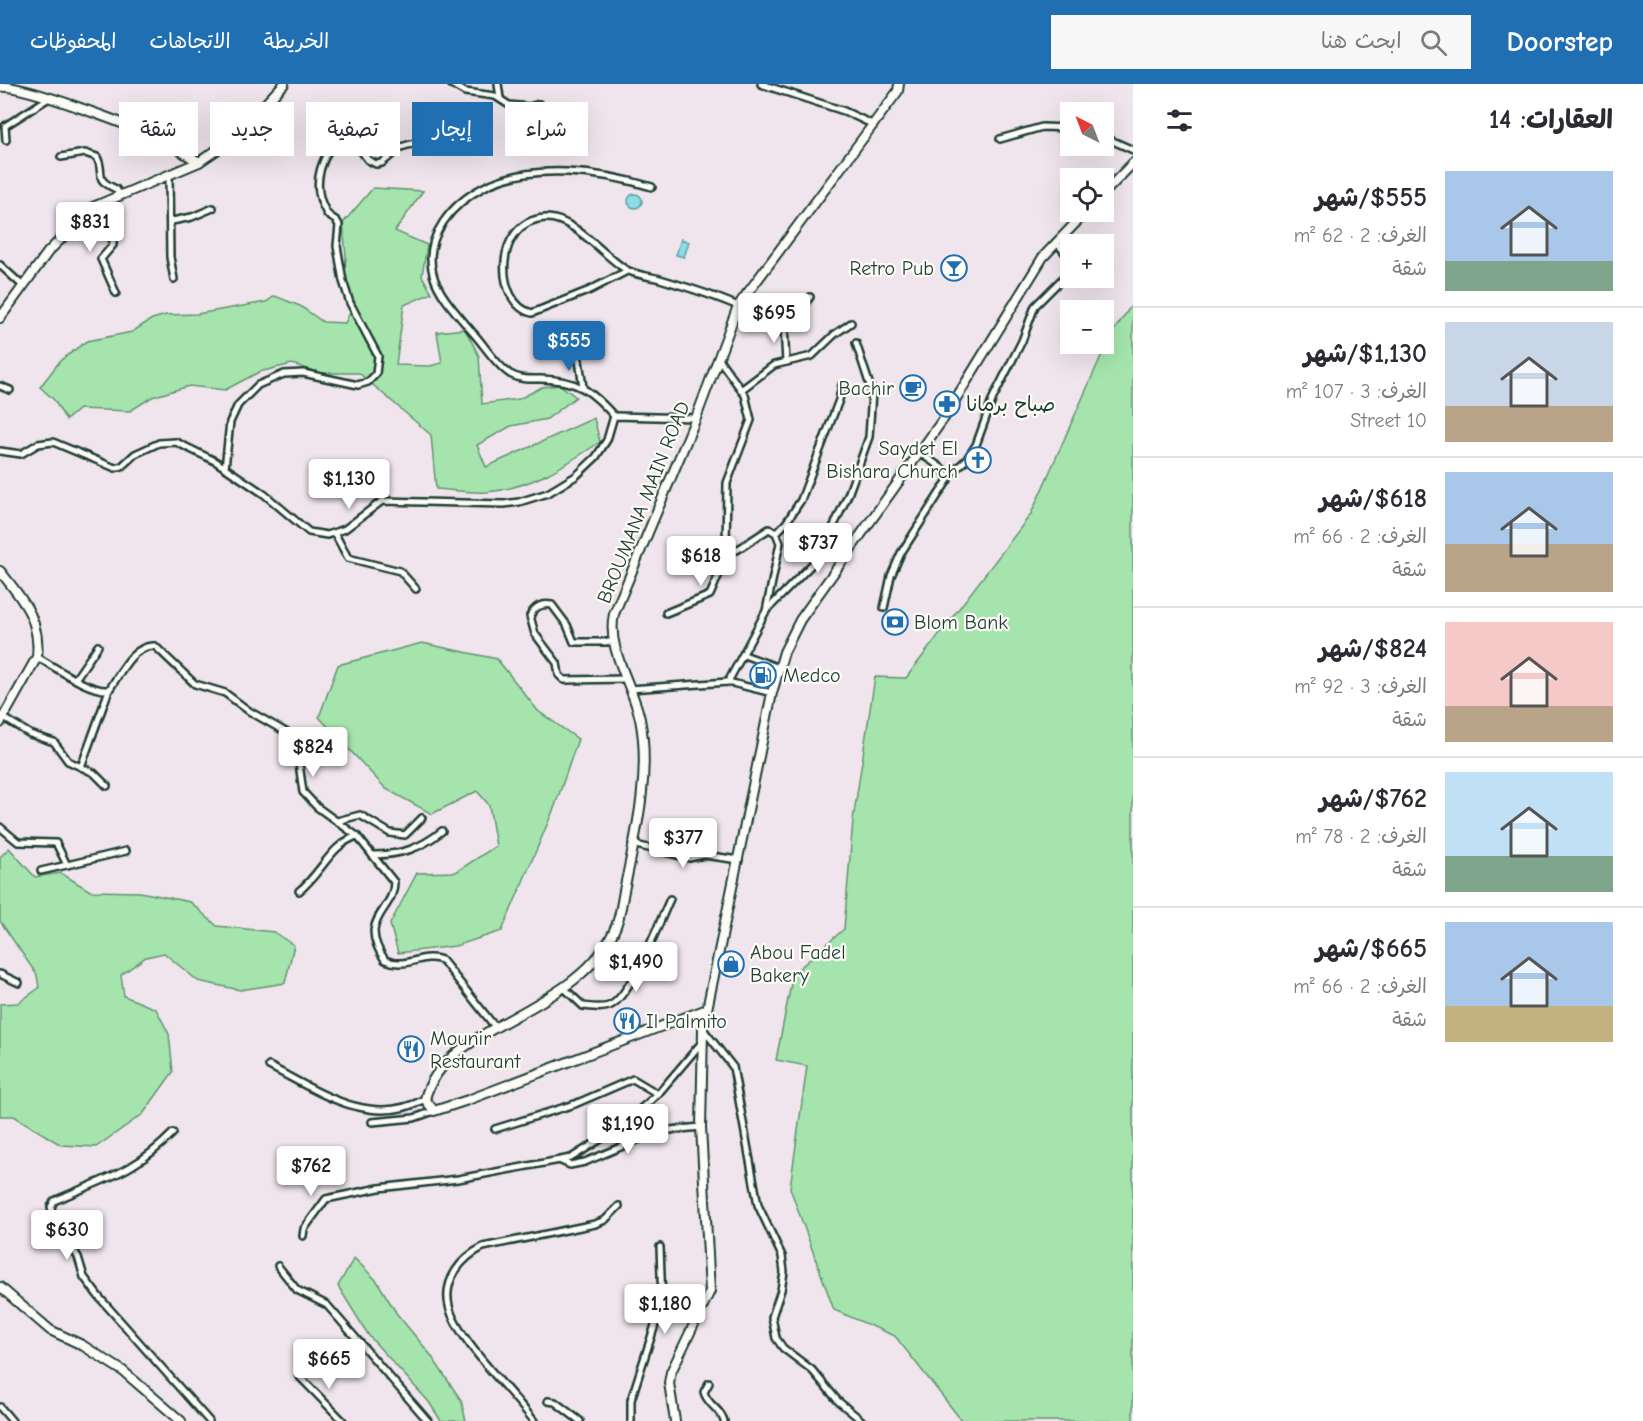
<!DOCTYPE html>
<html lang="ar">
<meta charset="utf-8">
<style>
body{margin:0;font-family:"Comic Neue","Playpen Sans Arabic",sans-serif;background:#f7f7f7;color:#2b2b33;direction:rtl;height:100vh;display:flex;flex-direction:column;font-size:22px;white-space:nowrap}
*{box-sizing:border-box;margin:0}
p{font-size:20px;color:#7c7c81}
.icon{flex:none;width:33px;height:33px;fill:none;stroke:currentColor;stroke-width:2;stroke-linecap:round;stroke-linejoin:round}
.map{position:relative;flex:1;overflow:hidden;direction:ltr}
.drawer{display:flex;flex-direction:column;background:#fff;width:510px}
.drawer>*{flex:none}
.banner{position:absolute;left:18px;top:18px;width:570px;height:54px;direction:rtl;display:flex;gap:12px}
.needle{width:39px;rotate:318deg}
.tools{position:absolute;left:1060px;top:18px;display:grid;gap:12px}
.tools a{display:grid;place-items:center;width:54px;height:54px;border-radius:0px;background:#fff;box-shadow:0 6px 24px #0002;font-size:30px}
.price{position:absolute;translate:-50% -51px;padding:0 14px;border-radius:6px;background:#fff;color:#222;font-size:20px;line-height:39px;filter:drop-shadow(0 2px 3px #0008)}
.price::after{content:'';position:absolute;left:50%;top:36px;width:18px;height:14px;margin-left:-9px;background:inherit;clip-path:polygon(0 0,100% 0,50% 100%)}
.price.current{background:#1f6fb2;color:#fff}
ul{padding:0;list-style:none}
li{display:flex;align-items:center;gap:18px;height:150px;padding:0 30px}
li+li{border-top:2px solid #e1e1e2}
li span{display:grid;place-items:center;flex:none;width:168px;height:120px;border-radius:0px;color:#555}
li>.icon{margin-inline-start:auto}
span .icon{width:72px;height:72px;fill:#fffc;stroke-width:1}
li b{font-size:26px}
h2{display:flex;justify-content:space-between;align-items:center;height:72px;padding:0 30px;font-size:26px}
.tag{padding:0 21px;border-radius:0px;background:#fff;box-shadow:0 6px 24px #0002;font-size:21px;line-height:54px}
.tag.current{background:#1f6fb2;color:#fff}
header{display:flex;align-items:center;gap:36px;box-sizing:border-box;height:84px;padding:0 30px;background:#1f6fb2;color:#fff}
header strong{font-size:28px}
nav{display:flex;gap:33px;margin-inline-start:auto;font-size:21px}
.search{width:420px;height:54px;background:#f7f7f7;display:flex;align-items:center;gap:15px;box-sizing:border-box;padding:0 21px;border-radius:0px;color:#7c7c81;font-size:22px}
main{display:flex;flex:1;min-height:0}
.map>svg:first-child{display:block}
</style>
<header>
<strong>Doorstep</strong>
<div class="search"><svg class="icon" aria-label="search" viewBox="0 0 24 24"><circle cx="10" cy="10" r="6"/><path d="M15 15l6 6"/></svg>ابحث هنا</div>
<nav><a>الخريطة</a><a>الاتجاهات</a><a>المحفوظات</a></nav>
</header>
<main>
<section class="drawer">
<h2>العقارات: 14<svg class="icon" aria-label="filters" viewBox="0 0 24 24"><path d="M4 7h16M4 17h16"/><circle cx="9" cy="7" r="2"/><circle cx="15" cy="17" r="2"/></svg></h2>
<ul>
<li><span style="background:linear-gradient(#a9c7e8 75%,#7fa58c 0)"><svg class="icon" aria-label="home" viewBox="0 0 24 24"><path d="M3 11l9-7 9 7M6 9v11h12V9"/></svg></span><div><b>$555/شهر</b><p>الغرف: 2 · 62 m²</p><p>شقة</p></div></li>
<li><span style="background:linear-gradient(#c9d6e8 70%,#b9a48a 0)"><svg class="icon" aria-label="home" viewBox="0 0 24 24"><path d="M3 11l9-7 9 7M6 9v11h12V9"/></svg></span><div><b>$1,130/شهر</b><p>الغرف: 3 · 107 m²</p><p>Street 10</p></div></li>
<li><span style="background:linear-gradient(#a9c7e8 60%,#b9a48a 0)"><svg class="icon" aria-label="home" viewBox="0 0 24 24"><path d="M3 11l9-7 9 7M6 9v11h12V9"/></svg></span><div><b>$618/شهر</b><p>الغرف: 2 · 66 m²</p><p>شقة</p></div></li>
<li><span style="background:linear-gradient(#f6c9c9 70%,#b9a48a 0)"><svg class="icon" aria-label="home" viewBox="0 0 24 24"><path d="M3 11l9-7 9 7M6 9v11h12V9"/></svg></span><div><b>$824/شهر</b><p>الغرف: 3 · 92 m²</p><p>شقة</p></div></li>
<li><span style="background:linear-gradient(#bfe0f5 70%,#7fa58c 0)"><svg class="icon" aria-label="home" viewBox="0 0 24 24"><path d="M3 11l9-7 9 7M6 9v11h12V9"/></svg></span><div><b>$762/شهر</b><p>الغرف: 2 · 78 m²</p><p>شقة</p></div></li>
<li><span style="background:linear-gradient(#a9c7e8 70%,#c2b280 0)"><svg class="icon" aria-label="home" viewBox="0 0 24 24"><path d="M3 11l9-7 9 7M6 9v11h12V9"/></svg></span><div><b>$665/شهر</b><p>الغرف: 2 · 66 m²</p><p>شقة</p></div></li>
</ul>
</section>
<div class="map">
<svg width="1133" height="1337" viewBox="0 0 1133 1337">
<rect width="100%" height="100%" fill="#f0e5ed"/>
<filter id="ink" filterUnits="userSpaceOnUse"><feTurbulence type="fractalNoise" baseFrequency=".0167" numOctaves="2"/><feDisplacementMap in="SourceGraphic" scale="12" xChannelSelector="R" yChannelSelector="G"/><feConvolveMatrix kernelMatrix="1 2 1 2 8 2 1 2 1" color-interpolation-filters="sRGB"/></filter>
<g filter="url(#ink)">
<!-- green -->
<g fill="#a5e5ad" stroke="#629170" stroke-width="1.5">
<path d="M373 104 423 107 395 147 427 161 422 192 432 209 404 221 396 281 430 282 442 279 437 248 465 245 479 272 482 320 519 315 542 303 560 301 576 313 547 335 511 342 477 361 486 383 594 334 600 358C564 382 531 404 487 408 471 409 453 406 436 405L431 351 359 289H321L292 280 259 288 225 306 189 302 152 313 130 327 79 325 66 336 54 316 40 303 60 277 87 257 132 248 152 235 166 231 197 230 266 218 275 212 300 222 323 238 345 239 355 218 343 206 346 173 343 139Z"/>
<path d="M1133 219V1337H962L895 1252 834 1226 790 1104 807 982 776 976 793 890 844 845 853 736 875 593 906 594 1031 430 1110 252Z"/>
<path d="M422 559 497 575 538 627 578 655 555 722 502 847 455 862 398 869 390 840 417 789 456 788 496 762 489 721 477 707 432 730 386 705 319 633 338 581Z"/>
<path d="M9 764 35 793 61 789 90 807 140 808 190 818 217 842 274 848 294 861 285 899 240 906 198 897 164 869 146 873 121 891 124 912 156 925 169 950 173 988 143 1030 96 1063 61 1061 14 1032H0V920L18 919 39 904 37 891 0 837V773Z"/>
<path d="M354 1174 377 1197 397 1230 430 1270 461 1316 466 1337H441L429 1318 369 1252 338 1202Z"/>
</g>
<!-- water -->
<g fill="#8cdde6" stroke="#609d9f" stroke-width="1.5">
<circle cx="635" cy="117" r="7"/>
<path d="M681 155 689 158 684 173 676 171Z"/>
</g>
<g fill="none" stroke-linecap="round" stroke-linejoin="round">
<!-- street casing -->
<g stroke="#1f3d34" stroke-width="10">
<g id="street">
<path d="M451 0 465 8 495 12 509 21 529 23 539 20"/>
<path d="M498 0 500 14"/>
<path d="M761 0 844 27 874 41"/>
<path d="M339 47 355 59 368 76 376 80 382 79 401 63 418 58"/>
<path d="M1104 53 1133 66"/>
<path d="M1000 55 1042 43 1071 44"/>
<path d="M6 56 5 42 49 14"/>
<path d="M61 73 85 69 97 73C106 92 92 94 116 105L120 111"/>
<path d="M169 92 170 173 174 195"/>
<path d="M93 123 113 157V161L101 175 116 209"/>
<path d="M172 137 192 133 213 124"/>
<path d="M1056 158 1071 176"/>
<path d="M0 181 23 202"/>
<path d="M627 187 590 206 532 229C494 220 493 137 545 134 572 132 603 171 625 185 634 191 649 192 660 195 687 203 713 211 738 222"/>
<path d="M746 209 784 241 791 236 810 213"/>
<path d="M784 241 786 278"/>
<path d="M578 270 583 303"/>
<path d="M718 274 745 311 751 336 727 399 726 463 729 467 737 466 769 445 776 449 780 459 766 527 728 598"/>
<path d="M0 302 10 306"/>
<path d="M741 306 774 281 812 272 835 250 851 239"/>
<path d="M614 332C591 306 577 296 541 295 530 295 520 296 510 290 496 281 485 262 474 250 460 233 438 211 433 190 423 152 453 119 484 103 532 78 602 88 652 103"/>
<path d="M0 367 21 370 38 360 53 358 115 384 122 382 135 370 159 359 176 358 215 377 264 410 309 448 327 451 345 445 382 417 504 420 519 418 548 409 576 392 596 373 607 356 614 332 696 334"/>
<path d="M225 384 230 338 238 321 258 301 284 290 303 289 358 301 368 298 376 290 378 272 350 219 343 197 337 162 339 141C336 133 329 135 326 128 307 95 327 68 344 40"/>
<path d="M948 392 966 376 976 361 993 314 1022 257 1035 222 1067 190 1071 181"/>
<path d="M776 449 786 439 801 416 839 316 842 301"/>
<path d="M335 450 348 474 400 487 416 505"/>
<path d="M884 524 891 492 901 469 948 396 943 385 920 369"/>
<path d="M767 526 820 472 848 411 869 353 872 308 856 259"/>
<path d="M666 529 710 511 729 467"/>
<path d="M615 558H574L567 541 552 521C542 519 535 522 530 532L535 550 557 579 559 591 564 596 627 595"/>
<path d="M744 571 779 584"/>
<path d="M37 573C55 583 89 608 109 606 120 590 133 560 155 562L195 600 225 609 249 627 291 651 297 665 303 708 317 723 357 752 394 798C394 829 356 834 385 876 408 886 421 868 442 876L496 944"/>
<path d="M76 594 98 562"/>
<path d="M630 605 728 598 772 609"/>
<path d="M4 634 30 650 54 658 68 677 94 689 107 702"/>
<path d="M81 683 109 606"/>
<path d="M337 737 360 731 390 749 405 751 422 734"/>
<path d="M0 743 18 758 56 759 67 781 126 767"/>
<path d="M632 760 689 774 704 771 739 776"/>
<path d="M372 771C400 771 420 765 442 747"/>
<path d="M41 787 67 781"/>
<path d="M299 807C321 790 330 761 357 752"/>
<path d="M0 890 19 899"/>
<path d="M564 904 583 922C592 923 604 925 611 921 631 911 660 837 670 815"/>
<path d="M703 945 733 983 758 1121 782 1172 784 1188 781 1206 772 1233 776 1254 783 1264 812 1286 838 1317 862 1337"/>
<path d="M269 982C318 1007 370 1045 425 1015"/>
<path d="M372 1038 414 1034 434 1027"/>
<path d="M495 1045 575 1020 633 995 658 1010"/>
<path d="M173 1049C134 1089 103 1095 54 1117L51 1123 54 1136 78 1173 84 1193 99 1213 209 1337"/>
<path d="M561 1077 570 1081 585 1078 659 1047 701 1043"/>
<path d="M303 1152 304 1145 326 1115 379 1104 458 1095 571 1074 617 1045 658 1010 703 957"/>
<path d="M278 1182 297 1206 327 1221 428 1337"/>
<path d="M299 1292 343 1337"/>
<path d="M709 1299 704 1308C707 1321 721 1325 724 1337"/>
<path d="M548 1317 555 1318 580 1337"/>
<path d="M0 1323 12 1337"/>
<path d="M534 1337C513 1309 456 1254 449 1222 443 1196 461 1174 483 1163L595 1140 605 1136 619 1122"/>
<path d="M631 1337V1316L662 1219 660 1163"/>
</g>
</g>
<!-- secondary casing -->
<g stroke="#1f3d34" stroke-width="12">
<g id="secondary">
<path d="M0 3C22 0 138 44 163 57 175 63 187 71 199 78L230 57 284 0"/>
<path d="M1104 109 1133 79"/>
<path d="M0 234 48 168 93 123 199 78"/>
<path d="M0 487C22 515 41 535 37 573L0 639"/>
<path d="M707 925 468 1016 434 1027 425 1015C444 938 582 930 616 842 621 830 622 815 625 802 636 750 651 688 640 635 633 601 606 565 614 530L696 334 738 222 898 7 899 0"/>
<path d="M0 1203 50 1246 82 1261 123 1287 181 1337"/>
<path d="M675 1337 669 1299 671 1288 710 1207 701 1043 703 945 772 609 784 568 800 536 944 334 1043 173 1086 128"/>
</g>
</g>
<!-- street -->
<use href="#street" stroke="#fdfcf7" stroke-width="5"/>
<!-- secondary -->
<use href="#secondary" stroke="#fdfcf7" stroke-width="8"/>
</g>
</g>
<!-- icons -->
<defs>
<g id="bar-ring" transform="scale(1.35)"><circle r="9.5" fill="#fdfcf7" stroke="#1f6fb2" stroke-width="1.5"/><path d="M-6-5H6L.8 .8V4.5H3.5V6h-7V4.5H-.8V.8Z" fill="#1f6fb2"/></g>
<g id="cafe-ring" transform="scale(1.35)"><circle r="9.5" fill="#fdfcf7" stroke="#1f6fb2" stroke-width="1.5"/><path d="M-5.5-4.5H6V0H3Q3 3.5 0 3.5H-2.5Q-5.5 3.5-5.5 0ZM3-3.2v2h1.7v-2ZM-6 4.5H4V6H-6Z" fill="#1f6fb2"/></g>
<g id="pharmacy-ring" transform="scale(1.35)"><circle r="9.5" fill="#fdfcf7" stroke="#1f6fb2" stroke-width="1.5"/><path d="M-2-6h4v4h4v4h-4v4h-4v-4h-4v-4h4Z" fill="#1f6fb2"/></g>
<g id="church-ring" transform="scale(1.35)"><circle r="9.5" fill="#fdfcf7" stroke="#1f6fb2" stroke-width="1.5"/><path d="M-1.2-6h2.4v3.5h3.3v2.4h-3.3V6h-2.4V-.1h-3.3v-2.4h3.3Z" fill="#1f6fb2"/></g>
<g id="bank-ring" transform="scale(1.35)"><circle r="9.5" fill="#fdfcf7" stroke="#1f6fb2" stroke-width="1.5"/><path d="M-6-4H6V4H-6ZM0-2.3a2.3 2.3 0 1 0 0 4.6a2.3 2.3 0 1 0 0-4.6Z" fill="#1f6fb2"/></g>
<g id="fuel-ring" transform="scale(1.35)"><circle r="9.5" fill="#fdfcf7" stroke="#1f6fb2" stroke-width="1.5"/><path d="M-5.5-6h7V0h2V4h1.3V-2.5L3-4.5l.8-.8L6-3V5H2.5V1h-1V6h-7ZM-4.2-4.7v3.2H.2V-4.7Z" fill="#1f6fb2"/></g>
<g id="shop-ring" transform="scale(1.35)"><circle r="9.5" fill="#fdfcf7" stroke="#1f6fb2" stroke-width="1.5"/><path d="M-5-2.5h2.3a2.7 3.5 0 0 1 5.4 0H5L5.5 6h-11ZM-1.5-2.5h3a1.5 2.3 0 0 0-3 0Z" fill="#1f6fb2"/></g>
<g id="restaurant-ring" transform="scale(1.35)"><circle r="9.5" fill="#fdfcf7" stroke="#1f6fb2" stroke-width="1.5"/><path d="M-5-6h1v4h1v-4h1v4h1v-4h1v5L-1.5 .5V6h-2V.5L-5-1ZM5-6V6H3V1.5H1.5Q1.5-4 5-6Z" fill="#1f6fb2"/></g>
</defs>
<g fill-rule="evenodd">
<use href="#bar-ring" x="954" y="184"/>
<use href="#cafe-ring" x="913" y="304"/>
<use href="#pharmacy-ring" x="947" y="320"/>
<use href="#church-ring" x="978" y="376"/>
<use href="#bank-ring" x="895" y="538"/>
<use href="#fuel-ring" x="763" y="591"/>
<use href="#shop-ring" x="731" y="880"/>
<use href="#restaurant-ring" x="627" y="937"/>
<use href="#restaurant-ring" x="411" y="965"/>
</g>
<g text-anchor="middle" stroke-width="4.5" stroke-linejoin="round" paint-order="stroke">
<!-- poi labels -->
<g font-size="20" fill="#1f3d34" stroke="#fdfcf7" text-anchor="start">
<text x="934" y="191" text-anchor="end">Retro Pub</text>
<text x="894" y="311" text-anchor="end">Bachir</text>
<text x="966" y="327">صباح برمانا</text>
<text x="958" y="371" text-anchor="end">Saydet El<tspan x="958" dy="23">Bishara Church</tspan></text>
<text x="914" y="545">Blom Bank</text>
<text x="783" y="598">Medco</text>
<text x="750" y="875">Abou Fadel<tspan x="750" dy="23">Bakery</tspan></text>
<text x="646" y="944">Il Palmito</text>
<text x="430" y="961">Mounir<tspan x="430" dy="23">Restaurant</tspan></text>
</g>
<!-- street labels -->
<g font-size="20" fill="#1f3d34" stroke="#fdfcf7">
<text transform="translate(643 418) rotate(-68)" y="7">BROUMANA MAIN ROAD</text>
</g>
</g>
</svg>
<div class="tools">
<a><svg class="needle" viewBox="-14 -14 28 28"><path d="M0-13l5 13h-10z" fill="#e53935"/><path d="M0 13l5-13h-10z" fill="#7c7c81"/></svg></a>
<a><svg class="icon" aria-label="locate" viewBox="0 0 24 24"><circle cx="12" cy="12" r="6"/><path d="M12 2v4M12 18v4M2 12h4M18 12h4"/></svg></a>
<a>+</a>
<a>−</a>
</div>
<b class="price" style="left:90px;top:169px">$831</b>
<b class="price" style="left:774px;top:260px">$695</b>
<b class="price current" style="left:569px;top:288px">$555</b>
<b class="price" style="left:349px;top:426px">$1,130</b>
<b class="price" style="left:818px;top:490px">$737</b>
<b class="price" style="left:701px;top:503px">$618</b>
<b class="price" style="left:313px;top:694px">$824</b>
<b class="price" style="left:683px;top:785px">$377</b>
<b class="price" style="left:636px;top:909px">$1,490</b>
<b class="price" style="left:628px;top:1071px">$1,190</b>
<b class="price" style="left:311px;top:1113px">$762</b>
<b class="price" style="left:67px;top:1177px">$630</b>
<b class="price" style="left:665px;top:1251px">$1,180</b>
<b class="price" style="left:329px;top:1306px">$665</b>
<div class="banner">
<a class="tag">شراء</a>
<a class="tag current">إيجار</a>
<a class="tag">تصفية</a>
<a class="tag">جديد</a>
<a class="tag">شقة</a>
</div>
</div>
</main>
